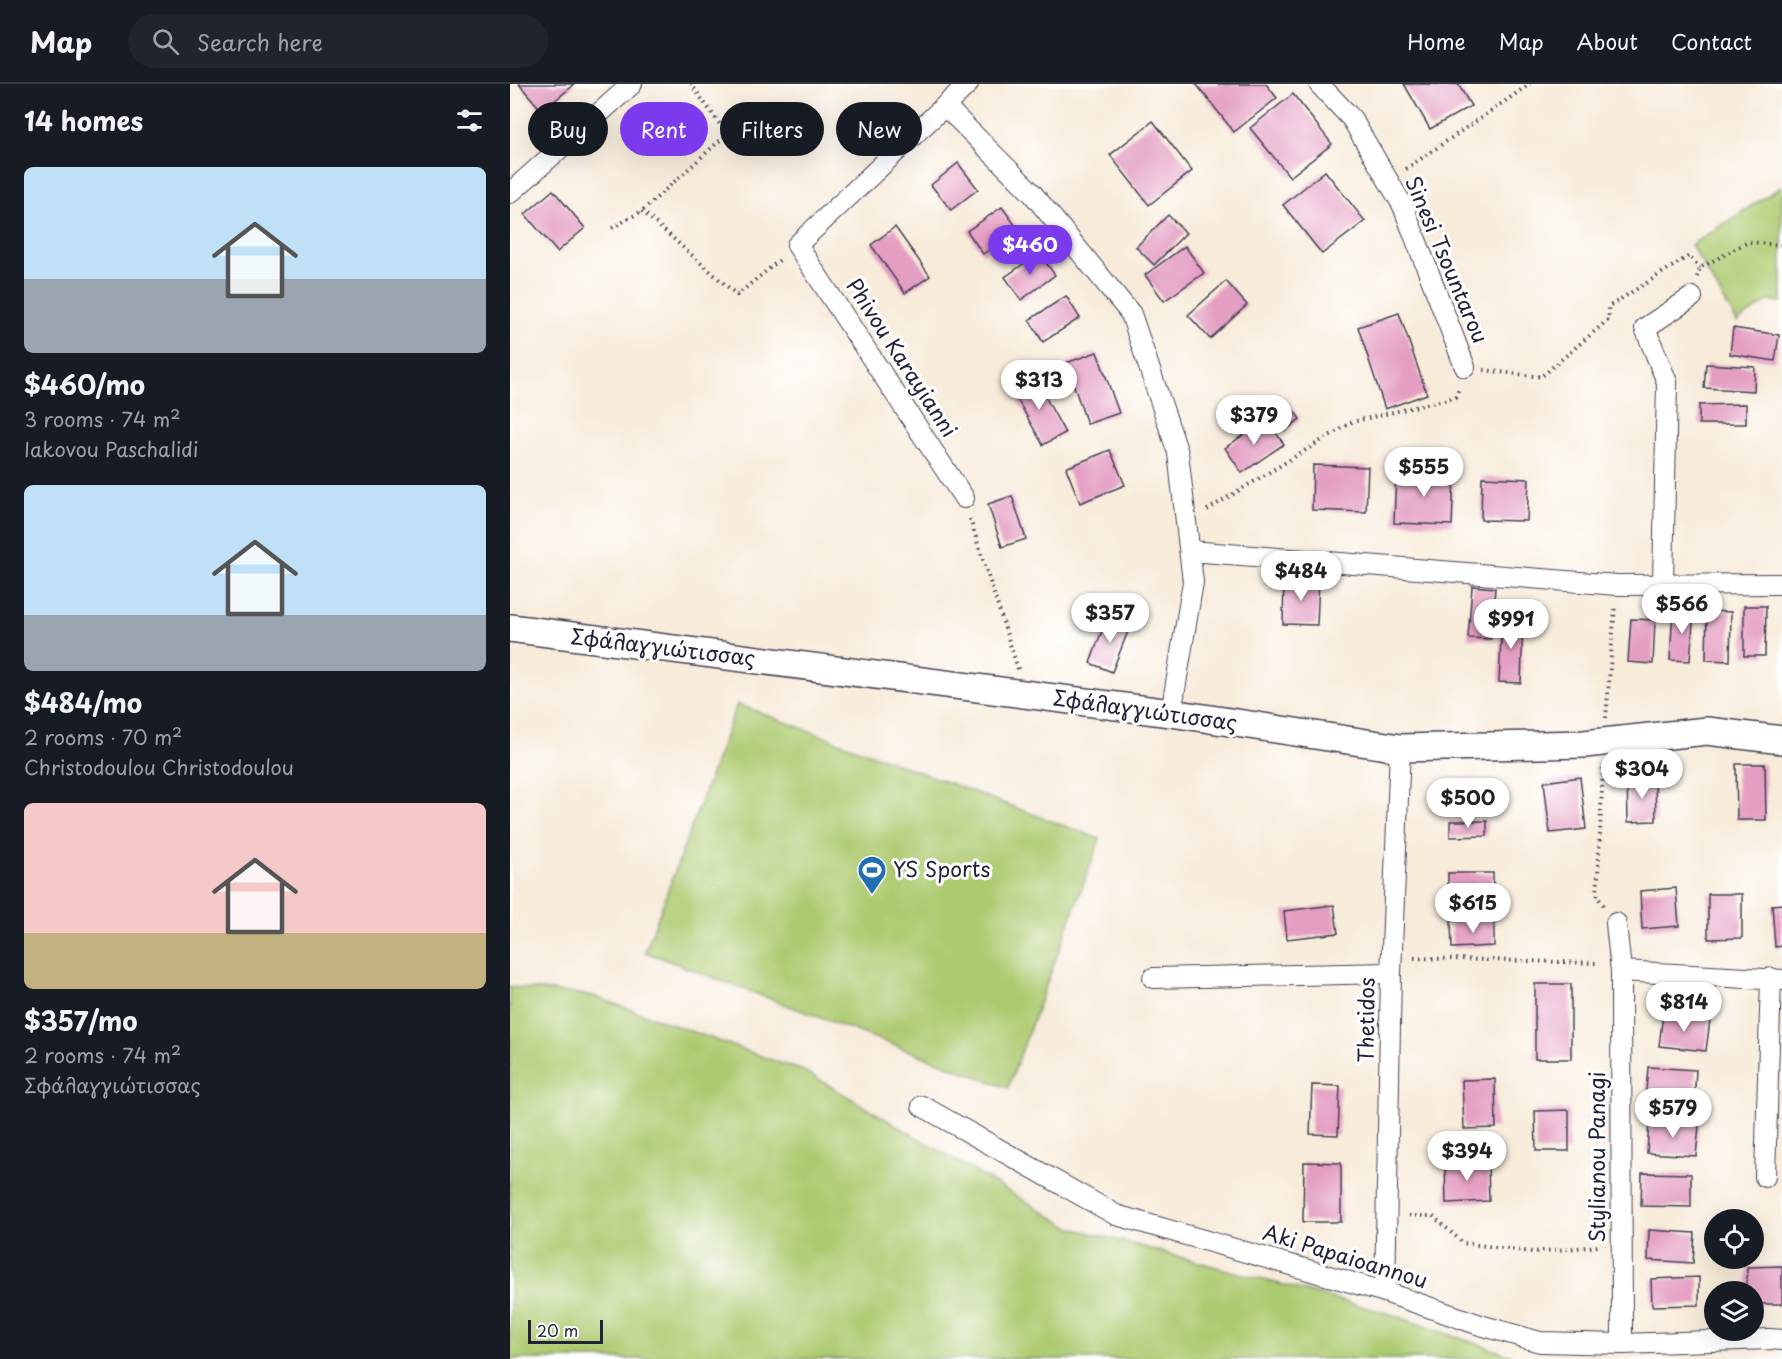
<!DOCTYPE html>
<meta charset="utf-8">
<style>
body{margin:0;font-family:"Playpen Sans",sans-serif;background:#20242c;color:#f1f3f6;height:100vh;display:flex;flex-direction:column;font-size:22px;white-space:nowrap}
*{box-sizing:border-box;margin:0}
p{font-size:20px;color:#9ea1a6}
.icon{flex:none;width:33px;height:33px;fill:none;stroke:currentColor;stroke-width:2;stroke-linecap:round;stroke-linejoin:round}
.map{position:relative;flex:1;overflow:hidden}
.panel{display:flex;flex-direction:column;background:#171b24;width:510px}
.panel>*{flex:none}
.top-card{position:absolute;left:18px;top:18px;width:570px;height:54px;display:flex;gap:12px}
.buttons{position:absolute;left:1194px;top:1125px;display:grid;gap:12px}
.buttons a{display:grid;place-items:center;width:60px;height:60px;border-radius:50%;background:#171b24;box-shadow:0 6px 24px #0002;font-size:30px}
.scale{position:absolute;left:18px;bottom:15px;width:75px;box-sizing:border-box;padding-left:6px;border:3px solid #22223b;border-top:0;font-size:16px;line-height:21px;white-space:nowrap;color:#22223b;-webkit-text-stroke:4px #fff;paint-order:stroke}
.price{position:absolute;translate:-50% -51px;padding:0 14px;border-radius:21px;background:#fff;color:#222;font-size:20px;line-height:39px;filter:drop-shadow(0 2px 3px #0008)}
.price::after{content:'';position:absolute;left:50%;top:36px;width:18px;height:14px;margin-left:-9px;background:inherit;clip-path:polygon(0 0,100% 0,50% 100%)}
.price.current{background:#7c3aed;color:#fff}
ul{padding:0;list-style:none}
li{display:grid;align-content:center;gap:12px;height:318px;padding:0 24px}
li span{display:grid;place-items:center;height:186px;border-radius:9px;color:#555}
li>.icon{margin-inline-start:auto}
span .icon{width:108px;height:108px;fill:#fffc;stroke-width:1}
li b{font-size:26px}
h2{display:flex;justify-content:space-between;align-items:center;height:72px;padding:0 24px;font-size:26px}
.chip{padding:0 21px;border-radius:27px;background:#171b24;box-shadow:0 6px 24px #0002;font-size:21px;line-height:54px}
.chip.current{background:#7c3aed;color:#fff}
header{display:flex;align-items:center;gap:36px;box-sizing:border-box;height:84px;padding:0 30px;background:#171b24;border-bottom:2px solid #363941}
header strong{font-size:28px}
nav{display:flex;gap:33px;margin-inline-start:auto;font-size:21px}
.search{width:420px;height:54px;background:#20242c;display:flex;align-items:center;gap:15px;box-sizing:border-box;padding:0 21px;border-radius:33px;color:#9ea1a6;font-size:22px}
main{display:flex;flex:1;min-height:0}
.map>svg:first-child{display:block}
</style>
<header>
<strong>Map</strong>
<div class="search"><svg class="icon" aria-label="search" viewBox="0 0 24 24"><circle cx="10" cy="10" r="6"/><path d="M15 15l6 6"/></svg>Search here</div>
<nav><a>Home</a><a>Map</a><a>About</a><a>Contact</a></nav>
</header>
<main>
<section class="panel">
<h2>14 homes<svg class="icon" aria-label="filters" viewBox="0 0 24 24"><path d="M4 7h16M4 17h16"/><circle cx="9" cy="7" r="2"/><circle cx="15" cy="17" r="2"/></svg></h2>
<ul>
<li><span style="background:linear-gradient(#bfe0f5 60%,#9aa5b1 0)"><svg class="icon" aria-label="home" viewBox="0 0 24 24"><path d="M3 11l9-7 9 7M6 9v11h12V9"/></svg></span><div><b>$460/mo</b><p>3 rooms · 74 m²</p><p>Iakovou Paschalidi</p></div></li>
<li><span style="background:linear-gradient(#bfe0f5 70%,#9aa5b1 0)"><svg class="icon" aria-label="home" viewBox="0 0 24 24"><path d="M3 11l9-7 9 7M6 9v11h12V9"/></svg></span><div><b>$484/mo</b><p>2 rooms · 70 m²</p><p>Christodoulou Christodoulou</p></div></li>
<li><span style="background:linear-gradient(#f6c9c9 70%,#c2b280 0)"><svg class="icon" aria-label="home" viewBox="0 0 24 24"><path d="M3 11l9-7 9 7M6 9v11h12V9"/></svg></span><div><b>$357/mo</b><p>2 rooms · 74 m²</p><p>Σφάλαγγιώτισσας</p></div></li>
</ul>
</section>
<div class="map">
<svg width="1272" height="1275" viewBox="0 0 1272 1275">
<rect width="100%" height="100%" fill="#fff"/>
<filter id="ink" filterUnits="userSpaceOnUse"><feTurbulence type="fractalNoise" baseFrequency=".0167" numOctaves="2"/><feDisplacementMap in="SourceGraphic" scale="12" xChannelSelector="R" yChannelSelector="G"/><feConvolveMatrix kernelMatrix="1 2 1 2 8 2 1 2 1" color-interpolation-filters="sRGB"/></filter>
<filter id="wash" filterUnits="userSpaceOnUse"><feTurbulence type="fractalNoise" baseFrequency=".008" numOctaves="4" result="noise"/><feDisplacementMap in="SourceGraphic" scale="24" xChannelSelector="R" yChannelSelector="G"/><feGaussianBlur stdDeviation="1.35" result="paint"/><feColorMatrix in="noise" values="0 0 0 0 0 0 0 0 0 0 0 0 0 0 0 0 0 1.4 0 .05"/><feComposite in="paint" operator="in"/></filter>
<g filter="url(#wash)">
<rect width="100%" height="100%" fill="#f7ebd9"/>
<!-- green -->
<g fill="#adca70" stroke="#687656" stroke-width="1.5">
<path d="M1272 102V218L1258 217 1227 238 1181 161Z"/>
<path d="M227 620 590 755 498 1004 135 868Z"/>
<path d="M0 903 80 911 296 988 559 1143 880 1230 1011 1275H0Z"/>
</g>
<g id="blocks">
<!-- building -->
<g fill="#e49ec2">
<path d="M9 0H65L32 27Z"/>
<path d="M686 0H756L767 14 724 48Z"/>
<path d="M894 0H948L961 22 920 45Z"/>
<path d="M783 10 822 60 780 93 740 44Z"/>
<path d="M643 37 682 87 639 121 600 71Z"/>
<path d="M448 79 468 105 441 126 421 101Z"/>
<path d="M815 87 855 137 812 170 773 121Z"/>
<path d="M43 106 75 144 47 168 15 130Z"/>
<path d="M492 123 508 145 473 170 457 147Z"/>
<path d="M658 131 676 149 644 181 626 163Z"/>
<path d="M385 143 420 192 395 209 361 161Z"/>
<path d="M675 162 694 189 654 217 635 191Z"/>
<path d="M529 169 545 191 511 216 495 193Z"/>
<path d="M716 197 737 221 700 255 678 231Z"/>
<path d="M556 212 570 234 533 258 519 236Z"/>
<path d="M889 229 917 310 875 325 848 243Z"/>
<path d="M1223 244 1269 251 1265 277 1220 270Z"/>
<path d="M587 268 609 329 577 340 556 279Z"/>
<path d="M1196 280 1245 283 1244 307 1194 304Z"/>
<path d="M525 294 555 349 533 361 502 306Z"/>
<path d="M775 315 790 335 775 347 759 326Z"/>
<path d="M1236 320V340H1189V321Z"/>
<path d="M756 335 774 360 732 389 715 364Z"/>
<path d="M600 366 615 401 570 419 556 384Z"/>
<path d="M803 381 858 383 856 428 802 426Z"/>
<path d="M886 388 944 390 942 441 884 439Z"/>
<path d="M972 393 1019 395 1017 437 971 436Z"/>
<path d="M502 412 516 455 492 463 478 420Z"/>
<path d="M774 494 809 496 807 541 773 540Z"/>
<path d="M962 502 985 504 981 555 958 554Z"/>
<path d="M1234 522H1256L1255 572H1234Z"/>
<path d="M1163 525 1184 526 1180 577 1160 576Z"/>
<path d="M1197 527 1221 528 1220 577 1196 576Z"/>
<path d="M597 533 620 542 602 588 580 579Z"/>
<path d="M992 533 1013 534 1011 599 989 598Z"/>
<path d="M1121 535 1145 536 1143 580 1118 578Z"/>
<path d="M1226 680H1255L1256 736H1227Z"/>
<path d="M1070 693 1076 745 1040 749 1034 698Z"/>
<path d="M1145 694 1146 737 1118 738 1117 695Z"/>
<path d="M934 706 976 707 975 727 934 726Z"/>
<path d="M940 737H977V752L940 753Z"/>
<rect x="938" y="789" width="45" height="24"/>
<path d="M1166 804 1169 842 1132 845 1130 807Z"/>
<path d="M1198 810H1232V854L1198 855Z"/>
<path d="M1272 820V862L1265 863 1262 821Z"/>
<path d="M824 821 828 849 777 855 774 827Z"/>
<path d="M984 836V862L942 864 941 837Z"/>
<rect x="1025" y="900" width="36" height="75"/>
<path d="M1153 930 1200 936 1196 967 1149 962Z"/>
<path d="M1138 983 1186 986 1184 1020 1135 1017Z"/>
<path d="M985 995 986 1044 954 1045 952 996Z"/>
<path d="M802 1001 830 1002 828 1051 800 1050Z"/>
<path d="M1059 1026V1067H1026L1025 1027Z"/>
<path d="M1139 1038 1189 1042 1186 1072 1137 1069Z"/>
<path d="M794 1078 831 1079V1138H793Z"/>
<path d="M978 1078 979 1117 936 1119 935 1079Z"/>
<path d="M1132 1089 1181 1090V1123L1131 1122Z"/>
<path d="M1139 1146 1185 1149 1183 1179 1138 1176Z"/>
<path d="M1272 1182V1220H1244V1208H1237V1183Z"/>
<path d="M1189 1193V1221L1142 1222 1141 1195Z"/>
</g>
</g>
</g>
<g filter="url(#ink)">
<use href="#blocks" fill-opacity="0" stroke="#424053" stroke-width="1.5"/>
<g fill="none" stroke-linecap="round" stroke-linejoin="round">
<!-- street casing -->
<g stroke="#424053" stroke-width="22">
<g id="street">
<path d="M809 0 842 35 893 122 955 283"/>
<path d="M435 22 522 109 621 230 668 369 683 498 661 629"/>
<path d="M0 109 122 0"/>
<path d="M454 414 287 161 458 0"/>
<path d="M680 467 1107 501 1272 500"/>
<path d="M1153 500 1157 298 1135 244 1182 213"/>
<path d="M1106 839 1111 887 1112 1260"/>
<path d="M1111 887 1272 896"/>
<path d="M643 894 881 889"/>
<path d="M412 1022 606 1131 875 1208 970 1241 1030 1258 1112 1260 1260 1255 1272 1256"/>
<path d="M1255 1093 1261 894"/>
<path d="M875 1208 881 889 890 664"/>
</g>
</g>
<!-- secondary casing -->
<g stroke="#424053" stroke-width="30">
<path id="secondary" d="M0 544 661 629 890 664 1074 660 1197 647 1272 656"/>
</g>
<!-- path -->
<g stroke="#424053" stroke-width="4" stroke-dasharray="1.5 4.5" stroke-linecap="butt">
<path d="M896 85 1020 0"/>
<path d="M132 127 227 211 272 174"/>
<path d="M102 144 132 127 217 50 181 0"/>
<path d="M1187 193 1190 184 1238 158 1272 161"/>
<path d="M974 286 1031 293 1099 235 1098 223 1179 172 1190 184"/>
<path d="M697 426 842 338 946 313 949 304"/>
<path d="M460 435 508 585"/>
<path d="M1096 634 1105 522"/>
<path d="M1093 684 1087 812 1095 823"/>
<path d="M904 874 1088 879"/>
<path d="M899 1132H923L953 1159 1022 1168 1090 1162"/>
</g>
<!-- street -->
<use href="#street" stroke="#fff" stroke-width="20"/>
<!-- secondary -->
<use href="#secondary" stroke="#fff" stroke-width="27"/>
</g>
</g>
<!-- icons -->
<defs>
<g id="stadium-pin" transform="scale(1.5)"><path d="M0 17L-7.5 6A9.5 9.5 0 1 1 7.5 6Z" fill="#1f6fb2" stroke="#fff"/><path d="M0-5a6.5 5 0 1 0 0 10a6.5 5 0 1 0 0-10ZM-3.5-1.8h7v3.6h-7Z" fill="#fff"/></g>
</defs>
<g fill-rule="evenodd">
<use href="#stadium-pin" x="362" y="786"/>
</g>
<g text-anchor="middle" stroke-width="6" stroke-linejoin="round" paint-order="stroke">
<!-- street labels -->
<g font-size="21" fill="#22223b" stroke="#fff">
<text transform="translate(936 176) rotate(67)" y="7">Sinesi Tsountarou</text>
<text transform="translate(391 274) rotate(57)" y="7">Phivou Karayianni</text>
<text transform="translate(153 564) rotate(7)" y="7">Σφάλαγγιώτισσας</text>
<text transform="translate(635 627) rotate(8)" y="7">Σφάλαγγιώτισσας</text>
<text transform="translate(857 936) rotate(-89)" y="7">Thetidos</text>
<text transform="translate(1088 1073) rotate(-90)" y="7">Stylianou Panagi</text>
<text transform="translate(835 1173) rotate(17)" y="7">Aki Papaioannou</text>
</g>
<!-- poi labels -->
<g font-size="21" fill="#22223b" stroke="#fff" text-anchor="start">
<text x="383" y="793">YS Sports</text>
</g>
</g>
</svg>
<div class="buttons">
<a><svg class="icon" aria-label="locate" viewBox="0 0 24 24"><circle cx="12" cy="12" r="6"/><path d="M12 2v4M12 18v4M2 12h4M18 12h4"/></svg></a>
<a><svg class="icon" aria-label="layers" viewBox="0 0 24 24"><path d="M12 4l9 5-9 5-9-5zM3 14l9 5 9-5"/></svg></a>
</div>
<div class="scale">20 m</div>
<b class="price current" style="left:520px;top:192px">$460</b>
<b class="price" style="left:529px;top:327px">$313</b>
<b class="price" style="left:744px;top:362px">$379</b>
<b class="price" style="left:914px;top:414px">$555</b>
<b class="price" style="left:791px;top:518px">$484</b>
<b class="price" style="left:1172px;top:551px">$566</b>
<b class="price" style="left:600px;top:560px">$357</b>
<b class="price" style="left:1001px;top:566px">$991</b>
<b class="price" style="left:1132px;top:716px">$304</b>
<b class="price" style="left:958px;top:745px">$500</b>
<b class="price" style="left:963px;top:850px">$615</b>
<b class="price" style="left:1174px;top:949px">$814</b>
<b class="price" style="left:1163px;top:1055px">$579</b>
<b class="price" style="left:957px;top:1098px">$394</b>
<div class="top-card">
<a class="chip">Buy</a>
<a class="chip current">Rent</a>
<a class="chip">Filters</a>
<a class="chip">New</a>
</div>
</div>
</main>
